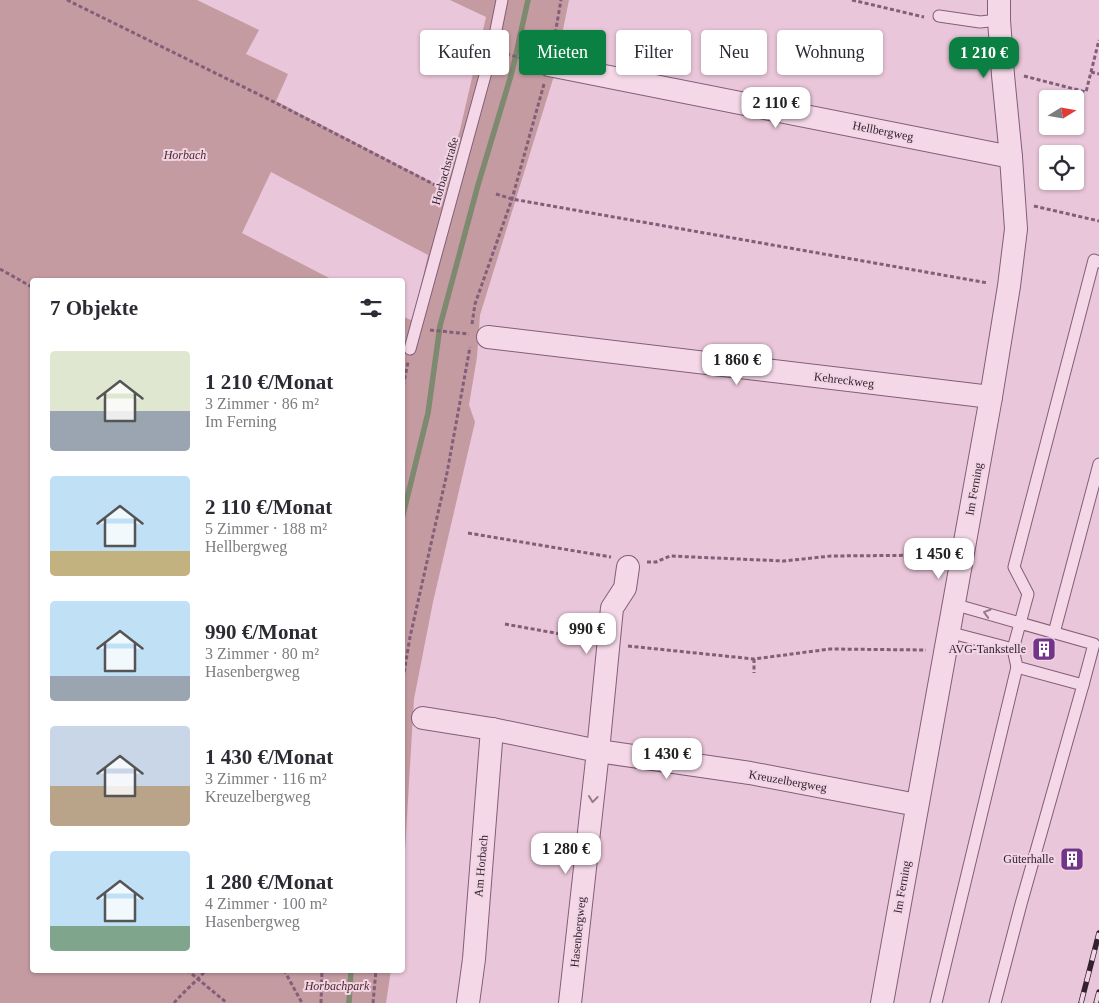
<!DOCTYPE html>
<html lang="de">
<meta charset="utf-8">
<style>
body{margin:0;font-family:"Times New Roman",serif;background:#f2f2f3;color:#2b2b33;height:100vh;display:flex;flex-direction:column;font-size:19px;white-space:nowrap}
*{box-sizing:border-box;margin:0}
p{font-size:16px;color:#7c7c81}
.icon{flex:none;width:28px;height:28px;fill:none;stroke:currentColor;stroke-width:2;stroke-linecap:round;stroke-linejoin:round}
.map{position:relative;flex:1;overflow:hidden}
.drawer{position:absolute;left:30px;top:278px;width:375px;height:695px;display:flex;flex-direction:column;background:#fff;border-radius:5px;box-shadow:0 1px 4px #0004}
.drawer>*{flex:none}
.hud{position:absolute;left:420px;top:30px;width:475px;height:45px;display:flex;gap:10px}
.needle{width:32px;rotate:79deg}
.controls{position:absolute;left:1039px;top:90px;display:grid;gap:10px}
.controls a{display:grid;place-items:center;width:45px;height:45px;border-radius:5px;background:#fff;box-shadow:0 1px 4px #0004;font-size:25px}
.price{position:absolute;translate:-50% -42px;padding:0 11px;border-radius:10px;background:#fff;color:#222;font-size:16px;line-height:32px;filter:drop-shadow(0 1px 2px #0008)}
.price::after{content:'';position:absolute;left:50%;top:30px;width:15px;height:11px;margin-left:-8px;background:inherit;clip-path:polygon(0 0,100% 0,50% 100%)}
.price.current{background:#0b8043;color:#fff}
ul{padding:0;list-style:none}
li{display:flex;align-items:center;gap:15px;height:125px;padding:0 20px}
li span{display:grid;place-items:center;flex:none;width:140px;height:100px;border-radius:5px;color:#555}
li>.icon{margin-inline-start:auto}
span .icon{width:60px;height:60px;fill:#fffc;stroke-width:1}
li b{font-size:21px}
h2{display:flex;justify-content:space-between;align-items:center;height:60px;padding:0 20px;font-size:21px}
.pill{padding:0 18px;border-radius:5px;background:#fff;box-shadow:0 1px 4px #0004;font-size:18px;line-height:45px}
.pill.current{background:#0b8043;color:#fff}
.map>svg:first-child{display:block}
</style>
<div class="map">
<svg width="1099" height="1003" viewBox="0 0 1099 1003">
<rect width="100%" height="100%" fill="#e9c6d9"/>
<!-- green -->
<path fill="#c59ba2" d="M0 0H197L259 30 246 54 288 74 276 101 443 188 460 130 486 17 450 0H569L553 79 480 315 477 357 469 405 475 422 433 602 414 699 403 884 402 316 413 321 428 255 271 172 242 233 333 280H32V970H391L386 1003H0Z"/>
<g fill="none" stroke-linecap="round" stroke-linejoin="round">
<!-- stream -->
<g stroke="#7d8a6f" stroke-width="5.5">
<path d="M402 519 428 413 440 326 478 185 512 72 528 0"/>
<path d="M349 1003 351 970"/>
</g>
<!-- service casing -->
<g stroke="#825e78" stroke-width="13">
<g id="service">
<path d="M939 16 980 22 999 20"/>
<path d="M410 349 492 50 502 0"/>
<path d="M953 604 1094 644 1083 685 1017 667 1013 649 1028 594 1014 567 1094 260 1099 262"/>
<path d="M948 632 1013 649"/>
<path d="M1054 633 1099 464"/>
<path d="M936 1003 1017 667"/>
<path d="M995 1003 1021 904 1083 685"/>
</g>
</g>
<!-- minor casing -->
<g stroke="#825e78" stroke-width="24">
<g id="minor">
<path d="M549 65 1011 157"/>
<path d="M488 337 991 397"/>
<path d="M423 718 492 729 598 751 750 773 917 805"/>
<path d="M468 1003 474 959 492 729"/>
<path d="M570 1003 598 751 612 608 625 588 628 567"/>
<path d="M882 1003 991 397 1009 286 1016 229 1011 157 1003 75 999 20V0"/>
</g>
</g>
<!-- path -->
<g stroke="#825e78" stroke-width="3" stroke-dasharray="4 2.5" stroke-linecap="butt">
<path d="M67 0 274 102 439 187"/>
<path d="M852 0 924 17"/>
<path d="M553 46 561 0"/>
<path d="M506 54 529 60"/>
<path d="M1091 72 1099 74"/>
<path d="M1024 76 1086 92 1099 40"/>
<path d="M496 194 512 199 988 283"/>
<path d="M1034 206 1099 221"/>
<path d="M0 269 32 287"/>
<path d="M472 324 475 304 512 199 544 84"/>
<path d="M430 330 469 334"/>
<path d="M402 392 408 362"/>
<path d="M468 533 611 557"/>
<path d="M647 562H656L670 556 784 561 831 556 944 555"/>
<path d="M505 624 588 639"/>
<path d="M628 646 754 659 830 649 926 650"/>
<path d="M754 659V673"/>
<path d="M402 685 410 637 447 473 470 347"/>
<path d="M187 970 227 1003"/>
<path d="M284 970 302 1003"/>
<path d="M174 1003C184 991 196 982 206 970"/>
<path d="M321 1003 322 970"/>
<path d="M373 1003 376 970"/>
</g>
<!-- service -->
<use href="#service" stroke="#f4d8e8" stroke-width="11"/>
<!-- minor -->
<use href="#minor" stroke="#f4d8e8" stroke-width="22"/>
<!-- rail casing -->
<g stroke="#34202f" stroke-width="5.5">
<g id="rail">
<path d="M1081 1003 1099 933"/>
<path d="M1096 1003 1099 992"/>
</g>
</g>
<!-- rail -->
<use href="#rail" stroke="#f1d5e4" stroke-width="4" stroke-dasharray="11" stroke-linecap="butt"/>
</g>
<!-- one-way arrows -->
<defs><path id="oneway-chevron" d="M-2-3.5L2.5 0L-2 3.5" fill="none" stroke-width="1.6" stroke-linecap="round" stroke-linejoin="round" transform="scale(1.25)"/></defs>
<g stroke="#947c8c">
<use href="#oneway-chevron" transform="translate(987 613) rotate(-164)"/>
<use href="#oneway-chevron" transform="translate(593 799) rotate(96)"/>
</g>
<!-- icons -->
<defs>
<g id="building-square" transform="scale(1.25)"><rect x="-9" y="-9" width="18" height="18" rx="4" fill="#733589" stroke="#f1d5e4"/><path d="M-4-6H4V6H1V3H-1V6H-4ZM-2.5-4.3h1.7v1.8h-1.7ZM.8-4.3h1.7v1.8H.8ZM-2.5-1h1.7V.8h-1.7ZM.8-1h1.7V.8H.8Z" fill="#fff"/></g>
</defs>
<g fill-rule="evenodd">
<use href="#building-square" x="1044" y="649"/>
<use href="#building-square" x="1072" y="859"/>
</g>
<g text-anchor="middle" stroke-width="4" stroke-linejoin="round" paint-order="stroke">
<!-- street labels -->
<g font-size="12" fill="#34202f" stroke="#f1d5e4">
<text transform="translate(883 131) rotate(11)" y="4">Hellbergweg</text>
<text transform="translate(445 171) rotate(-74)" y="4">Horbachstraße</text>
<text transform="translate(844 380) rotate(7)" y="4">Kehreckweg</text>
<text transform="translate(974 489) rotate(-80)" y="4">Im Ferning</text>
<text transform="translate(788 781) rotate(10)" y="4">Kreuzelbergweg</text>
<text transform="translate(481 866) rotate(-85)" y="4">Am Horbach</text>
<text transform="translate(902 887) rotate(-80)" y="4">Im Ferning</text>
<text transform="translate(578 932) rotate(-84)" y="4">Hasenbergweg</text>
</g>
<!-- park labels -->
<g font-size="12" font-style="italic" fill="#4e2929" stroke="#f1d5e4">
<text x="185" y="159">Horbach</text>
<text x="337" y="990">Horbachpark</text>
</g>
<!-- poi labels -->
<g font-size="12" fill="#34202f" stroke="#f1d5e4" text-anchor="end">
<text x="1026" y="653">AVG-Tankstelle</text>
<text x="1054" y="863">Güterhalle</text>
</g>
</g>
</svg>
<div class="controls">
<a><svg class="needle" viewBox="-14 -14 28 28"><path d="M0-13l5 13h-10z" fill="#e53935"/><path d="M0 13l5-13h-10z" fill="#7c7c81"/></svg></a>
<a><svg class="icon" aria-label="locate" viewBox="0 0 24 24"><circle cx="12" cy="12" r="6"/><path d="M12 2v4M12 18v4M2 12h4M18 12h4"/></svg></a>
</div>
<b class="price current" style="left:984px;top:79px">1 210 €</b>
<b class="price" style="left:776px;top:129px">2 110 €</b>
<b class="price" style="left:737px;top:386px">1 860 €</b>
<b class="price" style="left:939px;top:580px">1 450 €</b>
<b class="price" style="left:587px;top:655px">990 €</b>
<b class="price" style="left:667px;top:780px">1 430 €</b>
<b class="price" style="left:566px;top:875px">1 280 €</b>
<div class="hud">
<a class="pill">Kaufen</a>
<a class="pill current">Mieten</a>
<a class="pill">Filter</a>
<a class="pill">Neu</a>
<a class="pill">Wohnung</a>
</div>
<section class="drawer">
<h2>7 Objekte<svg class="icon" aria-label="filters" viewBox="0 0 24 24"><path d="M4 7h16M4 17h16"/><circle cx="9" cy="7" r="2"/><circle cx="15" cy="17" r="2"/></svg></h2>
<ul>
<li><span style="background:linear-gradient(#dfe7d0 60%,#9aa5b1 0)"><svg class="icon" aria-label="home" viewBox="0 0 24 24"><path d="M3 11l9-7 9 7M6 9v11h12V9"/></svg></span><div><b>1 210 €/Monat</b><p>3 Zimmer · 86 m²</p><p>Im Ferning</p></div></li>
<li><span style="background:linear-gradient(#bfe0f5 75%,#c2b280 0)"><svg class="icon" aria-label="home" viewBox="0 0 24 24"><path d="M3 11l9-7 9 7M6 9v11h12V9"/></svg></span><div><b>2 110 €/Monat</b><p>5 Zimmer · 188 m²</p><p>Hellbergweg</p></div></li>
<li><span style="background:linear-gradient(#bfe0f5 75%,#9aa5b1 0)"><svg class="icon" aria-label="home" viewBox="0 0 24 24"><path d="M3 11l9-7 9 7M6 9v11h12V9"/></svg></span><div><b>990 €/Monat</b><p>3 Zimmer · 80 m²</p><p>Hasenbergweg</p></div></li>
<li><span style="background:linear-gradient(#c9d6e8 60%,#b9a48a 0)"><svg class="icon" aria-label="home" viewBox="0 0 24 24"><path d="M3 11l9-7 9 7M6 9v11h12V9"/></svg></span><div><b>1 430 €/Monat</b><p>3 Zimmer · 116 m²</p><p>Kreuzelbergweg</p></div></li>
<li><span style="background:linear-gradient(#bfe0f5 75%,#7fa58c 0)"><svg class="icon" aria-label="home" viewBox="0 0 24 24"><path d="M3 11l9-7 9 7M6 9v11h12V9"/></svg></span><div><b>1 280 €/Monat</b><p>4 Zimmer · 100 m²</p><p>Hasenbergweg</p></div></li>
</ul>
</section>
</div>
